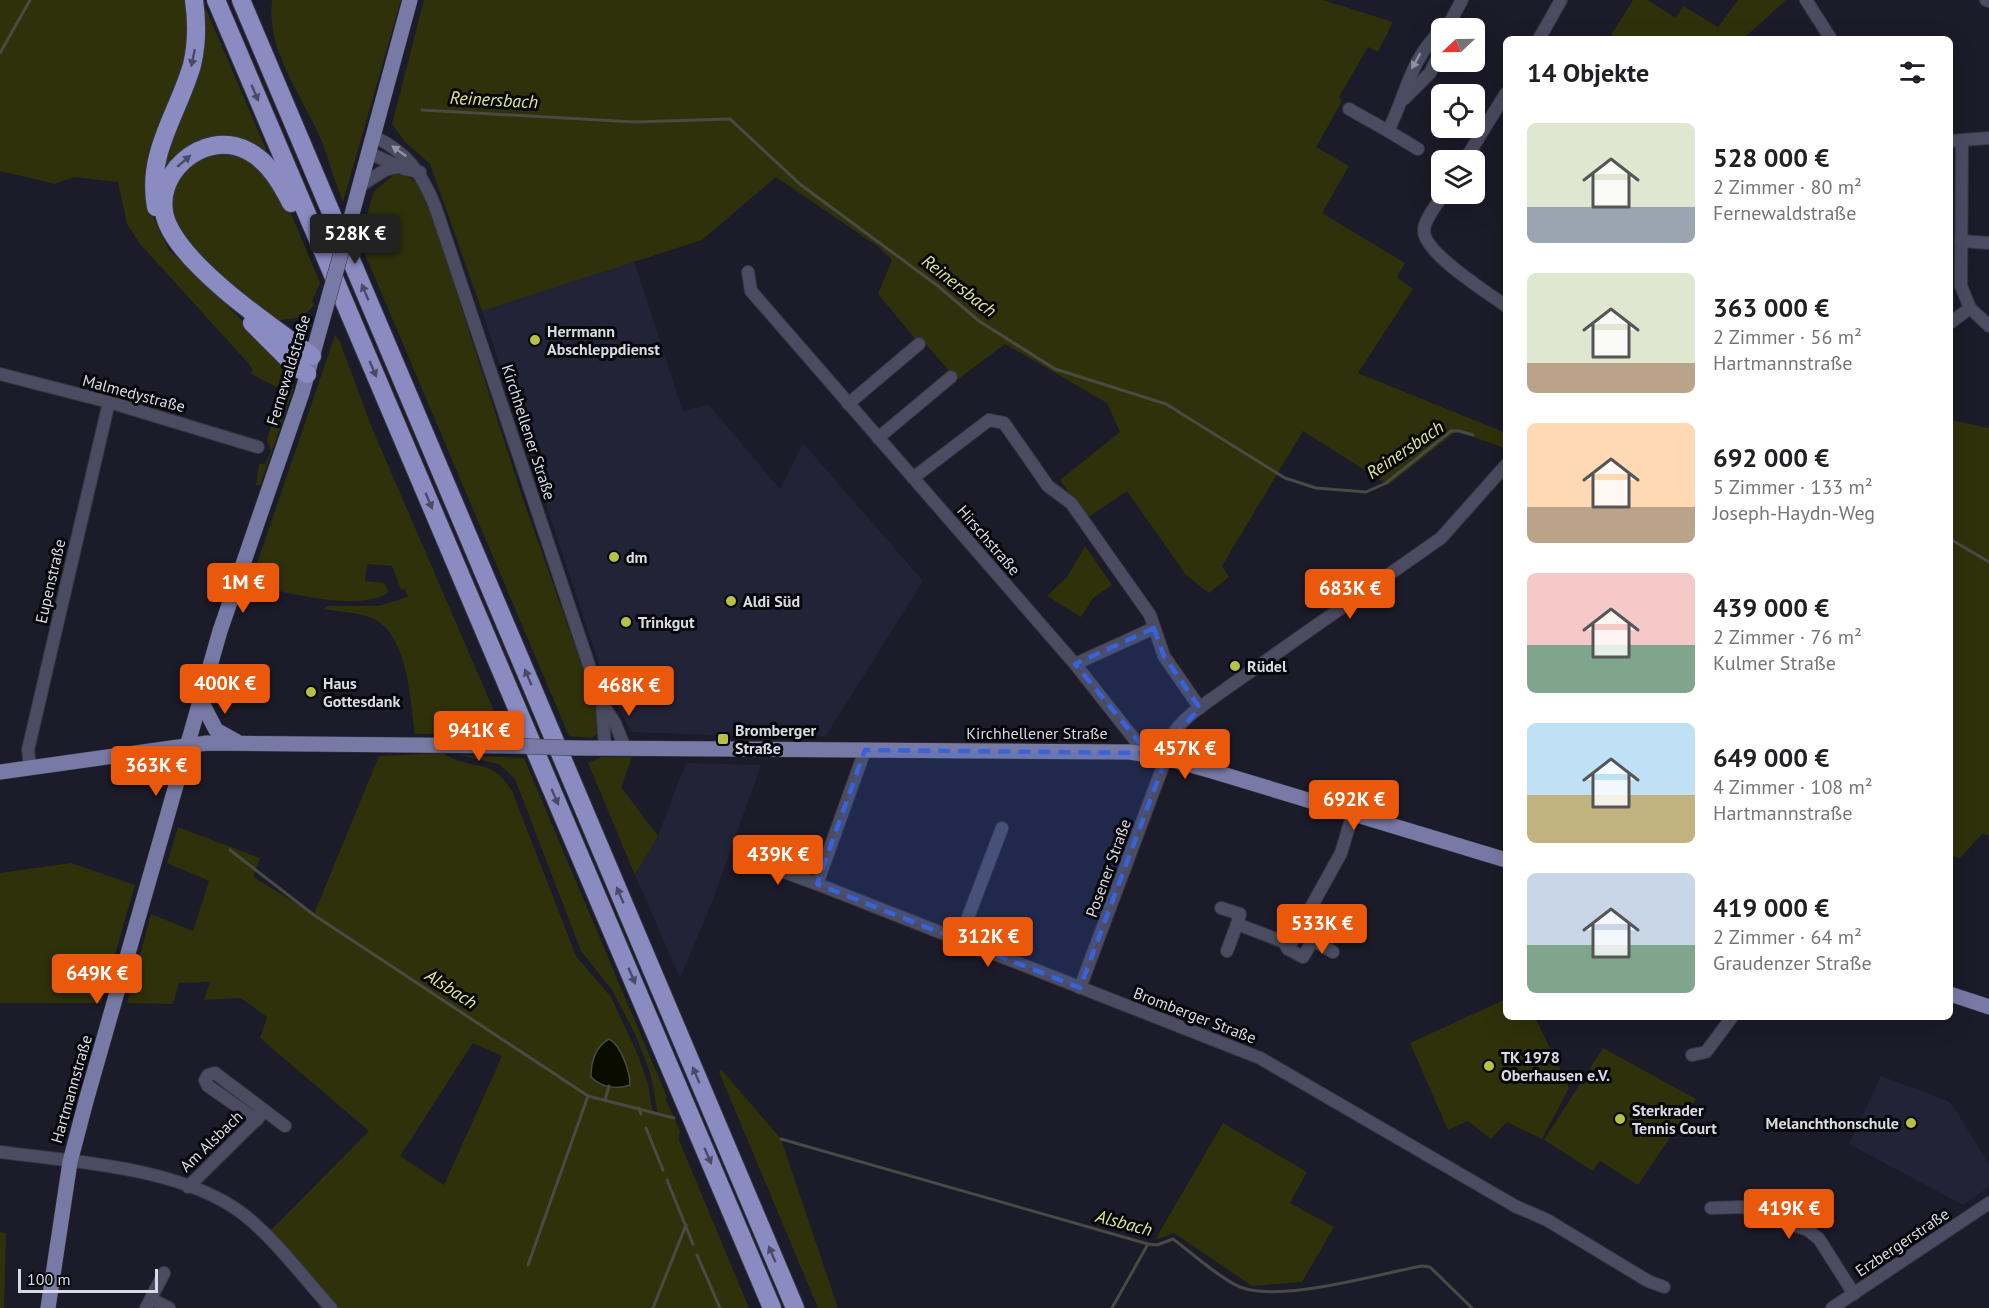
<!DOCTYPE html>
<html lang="de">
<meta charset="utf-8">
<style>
body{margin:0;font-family:"PT Sans",sans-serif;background:#f6f6f6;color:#202124;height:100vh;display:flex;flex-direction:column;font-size:22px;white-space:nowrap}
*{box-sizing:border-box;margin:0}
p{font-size:20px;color:#757577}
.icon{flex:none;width:33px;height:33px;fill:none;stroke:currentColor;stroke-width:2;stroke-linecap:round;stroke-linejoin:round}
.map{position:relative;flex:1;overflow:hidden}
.panel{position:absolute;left:1503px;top:36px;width:450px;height:984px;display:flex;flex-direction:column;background:#fff;border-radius:9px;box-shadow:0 6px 24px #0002}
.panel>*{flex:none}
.needle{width:39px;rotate:248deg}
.fabs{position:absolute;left:1431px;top:18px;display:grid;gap:12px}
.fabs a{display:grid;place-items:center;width:54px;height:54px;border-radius:9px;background:#fff;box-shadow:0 6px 24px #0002;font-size:30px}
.scale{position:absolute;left:18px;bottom:15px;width:140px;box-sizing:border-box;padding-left:6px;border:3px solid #dadae4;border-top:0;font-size:16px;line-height:21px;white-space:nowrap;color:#dadae4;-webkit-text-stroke:4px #07070c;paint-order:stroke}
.price{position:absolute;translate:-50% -51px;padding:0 14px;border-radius:6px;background:#ea580c;color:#fff;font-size:20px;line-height:39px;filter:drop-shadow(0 2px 3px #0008)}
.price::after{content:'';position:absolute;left:50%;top:36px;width:18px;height:14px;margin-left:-9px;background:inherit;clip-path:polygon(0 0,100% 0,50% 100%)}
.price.current{background:#222;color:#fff}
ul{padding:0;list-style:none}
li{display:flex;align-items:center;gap:18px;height:150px;padding:0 24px}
li span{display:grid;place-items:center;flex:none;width:168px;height:120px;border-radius:9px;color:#555}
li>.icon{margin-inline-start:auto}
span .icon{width:72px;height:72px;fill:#fffc;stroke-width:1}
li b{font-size:26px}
h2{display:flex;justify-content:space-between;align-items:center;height:72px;padding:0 24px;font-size:26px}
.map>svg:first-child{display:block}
</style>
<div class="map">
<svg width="1989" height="1308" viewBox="0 0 1989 1308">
<rect width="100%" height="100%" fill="#1b1b29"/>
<!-- built -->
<g fill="#232337">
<path d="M634 261 683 412 708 404 780 489 803 443 923 581 826 736 770 737 631 732 603 676 482 311Z"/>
<path d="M686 763 761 765 712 902 680 978 635 875 658 836Z"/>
<path d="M1881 1076 1950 1102 1989 1164V1187L1963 1205 1849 1144Z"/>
</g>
<!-- green -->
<g fill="#2f310a" fill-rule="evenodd">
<path d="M0 0H189L186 58 149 149 145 183 152 215 169 250 215 292 293 375V390L260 486 256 485 259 464H265L271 451 267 440 282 390 250 373 253 371 249 364 140 244 127 224 118 182 74 177 55 184 0 171Z"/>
<path d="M202 0 272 163 226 142 156 180Z"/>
<path d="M272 0H401L343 202C334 181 329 159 320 137 301 94 266 50 272 0Z"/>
<path d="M424 0H1323L1393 22 1378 52 1368 47 1339 97 1342 100 1339 107 1316 147 1349 166 1322 213 1405 263 1397 277 1413 289 1358 373 1506 433 1504 448 1457 431 1388 485 1303 431 1222 566 1229 577 1209 593 1186 575 1127 491 1087 518 1060 480 1120 432 1107 403 1005 344 957 380 924 342H918L878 294 892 260 880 248 776 177 702 240 482 311 430 164 405 142 392 124Z"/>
<path d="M1633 0H1648L1676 18 1683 6 1718 27 1738 0H1786L1743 39H1616L1611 35Z"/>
<path d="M233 153 255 162 287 204 320 283 312 302 315 305 302 317 276 321 218 278 172 226 171 190 177 175 204 155Z"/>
<path d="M395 174C414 174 419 186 427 201L522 496 589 686 596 711 597 734 592 738 569 736 359 240 374 191Z"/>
<path d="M335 335 340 342 372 428 504 734H415C410 700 408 636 374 619 360 612 338 612 323 609L328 606H379L408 597 405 589 401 590 392 566 367 564 365 581 384 583 389 592C360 613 284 592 250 584Z"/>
<path d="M1950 420 1989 428V836L1983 833 1960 858 1950 856Z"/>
<path d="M1085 546 1112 585 1093 598 1081 617 1047 596 1067 577Z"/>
<path d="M443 753C474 773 490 755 512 791L576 956 611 997 637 1053 648 1084 653 1113 658 1114 650 1072 635 1034 612 990 581 951 515 779 499 764 459 755 524 758 667 1097 666 1100 680 1131 679 1140 749 1308H337L269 1232 369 1131 260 1038 267 1017 241 998 204 1000 210 982 179 983 173 1004 127 1003 151 914 193 931 209 881 167 863 178 827 260 858 253 877 314 914 379 756ZM473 1043 502 1056 444 1185 400 1156Z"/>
<path d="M601 757H632L621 787 658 836 635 875 588 763Z"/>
<path d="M71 863 135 885 101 1003H0V873Z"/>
<path d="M1506 999V1017H1535L1569 1088 1542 1139 1507 1122 1491 1139 1468 1121 1448 1130 1410 1043Z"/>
<path d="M1603 1048 1696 1099 1638 1185 1600 1161 1593 1171 1544 1140Z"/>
<path d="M721 1069 781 1139 838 1308H818L719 1072Z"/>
<path d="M1223 1123 1307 1172 1290 1203 1334 1227 1302 1282 1252 1286 1174 1233 1155 1240Z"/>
<path d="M0 1232 6 1233 4 1308H0Z"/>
</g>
<!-- water -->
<path fill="#0b0c00" stroke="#494a44" stroke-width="1.5" d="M609 1039C621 1045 630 1072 630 1085 616 1090 601 1087 591 1077 591 1062 595 1047 609 1039Z"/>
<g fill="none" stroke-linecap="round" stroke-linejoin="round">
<!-- stream -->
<g stroke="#494a44" stroke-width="3">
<path d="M0 53 30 0"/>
<path d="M422 110 634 122 730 119 801 185 938 286 979 321 1055 369 1166 404 1285 478 1316 488 1366 492 1386 483 1451 431H1459L1473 435"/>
<path d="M1950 539 1989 562"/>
<path d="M230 850 314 915 588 1096 674 1118"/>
<path d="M605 1100 609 1086"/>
<path d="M639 1108 641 1114"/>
<path d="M646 1128 663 1170"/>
<path d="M781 1139 1148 1244 1157 1245 1173 1239C1192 1253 1219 1278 1240 1287 1281 1303 1378 1274 1422 1266L1430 1267 1472 1308"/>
<path d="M667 1180 693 1244"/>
<path d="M697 1255 720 1308"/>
<path d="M528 1265 588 1096"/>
<path d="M653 1308 686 1225"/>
<path d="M1112 1308 1148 1244"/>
</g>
<!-- minor casing -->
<g stroke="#363643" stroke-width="14">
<g id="minor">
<path d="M1806 0 1831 39"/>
<path d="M1986 0 1989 1"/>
<path d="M1447 28 1462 0"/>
<path d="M1539 39 1561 0"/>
<path d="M1404 99 1430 73 1442 48"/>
<path d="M1349 109 1388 131C1406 96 1410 58 1442 30"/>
<path d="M1388 131 1418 149"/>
<path d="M373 136C407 152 421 172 435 206L602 704 605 748"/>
<path d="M1962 140 1961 286 1970 308"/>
<path d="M1950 141 1989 138"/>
<path d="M369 153 405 169 420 172"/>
<path d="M1465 160 1506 93"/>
<path d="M360 186 385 170 398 167"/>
<path d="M1444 194C1438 203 1424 219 1424 231 1424 253 1488 293 1506 306"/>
<path d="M1961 241 1989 243"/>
<path d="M748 272 751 291 1075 664 1146 754"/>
<path d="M1950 323 1970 308 1989 326"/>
<path d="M0 374 109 402 258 447"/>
<path d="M848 404 919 344"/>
<path d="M878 438 951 377"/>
<path d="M913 478 989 420 1004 423 1048 486 1071 503 1150 615 1164 656 1200 708"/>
<path d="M1075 664 1154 628"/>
<path d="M603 705 615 723 625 748"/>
<path d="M865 750 817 884 1260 1058 1515 1206 1547 1220 1648 1281 1664 1287"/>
<path d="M30 767 28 750 109 402"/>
<path d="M749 859 817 884"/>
<path d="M1221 908 1240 914 1237 924"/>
<path d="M1313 940 1333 952"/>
<path d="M959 941 1002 828"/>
<path d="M1288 949 1303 957 1313 940 1296 931"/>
<path d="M1227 951 1237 924 1284 942 1288 949 1341 853 1353 813"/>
<path d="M1080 988 1166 758C1166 725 1203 706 1227 688L1441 538 1506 465"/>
<path d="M1692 1055 1706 1052 1732 1017"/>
<path d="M257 1120 208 1086 205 1080 208 1075 215 1073 285 1126"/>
<path d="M0 1152C74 1162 182 1167 243 1214 276 1240 303 1277 331 1308"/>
<path d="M188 1187 261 1115"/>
<path d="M1711 1208 1742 1207 1808 1230 1819 1239 1854 1294"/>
<path d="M151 1299 169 1308"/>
<path d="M146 1308 164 1273"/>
<path d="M1832 1308 1989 1203"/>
</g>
</g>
<!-- major casing -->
<g stroke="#363643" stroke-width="16">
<g id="major">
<path d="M352 214 410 0"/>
<path d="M200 699 216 730 236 741"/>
<path d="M575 748 1130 752 1166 758 1212 771 1506 860"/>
<path d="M0 772 207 743 516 746"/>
<path d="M1950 994 1989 1007"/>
<path d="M48 1308 70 1162 86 1101 220 631 302 393 326 307"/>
</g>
</g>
<!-- highway casing -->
<g stroke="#363643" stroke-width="20">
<g id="highway">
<path d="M216 0 772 1308"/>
<path d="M241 0 795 1308"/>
<path d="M291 203C281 183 268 161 248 151 202 127 147 178 168 225 188 270 272 327 312 356"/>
<path d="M156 207C146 153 178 114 192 65 197 44 197 21 194 0"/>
<path d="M252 323 295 366 307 374"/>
</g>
</g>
<!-- minor -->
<use href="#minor" stroke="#4b4c61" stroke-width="12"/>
<!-- major -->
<use href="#major" stroke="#787aa6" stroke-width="15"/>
<!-- highway -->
<use href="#highway" stroke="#8a8cc1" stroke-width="18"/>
<!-- major-bridge casing -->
<g stroke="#363643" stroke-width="16" stroke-linecap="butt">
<g id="major-bridge">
<path d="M326 307 352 214"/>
<path d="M516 746 575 748"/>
</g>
</g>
<!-- major-bridge -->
<use href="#major-bridge" stroke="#787aa6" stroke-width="15"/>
</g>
<!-- one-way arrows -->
<defs><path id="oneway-solid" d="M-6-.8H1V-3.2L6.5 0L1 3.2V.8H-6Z" transform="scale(1.5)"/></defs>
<g fill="#484a66">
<use href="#oneway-solid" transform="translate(193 58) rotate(102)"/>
<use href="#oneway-solid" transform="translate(255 93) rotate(67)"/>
<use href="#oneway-solid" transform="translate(184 161) rotate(-41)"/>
<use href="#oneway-solid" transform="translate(365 292) rotate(-113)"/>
<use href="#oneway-solid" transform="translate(373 369) rotate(67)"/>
<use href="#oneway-solid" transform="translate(429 501) rotate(67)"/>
<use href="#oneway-solid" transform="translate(528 677) rotate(-113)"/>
<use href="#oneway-solid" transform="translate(555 797) rotate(67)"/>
<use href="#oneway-solid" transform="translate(620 895) rotate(-113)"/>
<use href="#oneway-solid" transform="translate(632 976) rotate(67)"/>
<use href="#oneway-solid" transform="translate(696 1075) rotate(-113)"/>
<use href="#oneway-solid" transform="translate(708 1156) rotate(67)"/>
<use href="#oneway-solid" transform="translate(772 1254) rotate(-113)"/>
</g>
<g fill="#9293a2">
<use href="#oneway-solid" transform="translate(1416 61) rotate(119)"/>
<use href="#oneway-solid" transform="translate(399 151) rotate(-144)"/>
</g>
<!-- marked area -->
<path fill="#3963da" fill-opacity="0.2" stroke="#3963da" stroke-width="4.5" stroke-dasharray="12 8" stroke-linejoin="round" d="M1154 628 1164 656 1200 708 1166 746V758L1080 988 817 884 865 750 1148 753 1075 664Z"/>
<!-- markers -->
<g fill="#b8c147" stroke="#07070c" stroke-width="2">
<circle cx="535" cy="340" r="6"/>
<circle cx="614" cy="557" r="6"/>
<circle cx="731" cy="601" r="6"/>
<circle cx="626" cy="622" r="6"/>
<circle cx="1235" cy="666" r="6"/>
<circle cx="311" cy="692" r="6"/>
<rect x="717" y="733" width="12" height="12" rx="3"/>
<circle cx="1489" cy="1066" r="6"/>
<circle cx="1620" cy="1119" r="6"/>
<circle cx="1911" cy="1123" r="6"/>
</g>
<g text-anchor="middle" stroke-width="6" stroke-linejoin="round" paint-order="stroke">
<!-- poi labels -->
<g font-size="16" font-weight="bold" fill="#dadae4" stroke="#07070c" text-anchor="start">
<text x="547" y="337">Herrmann<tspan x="547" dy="18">Abschleppdienst</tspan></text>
<text x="626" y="563">dm</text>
<text x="743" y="607">Aldi Süd</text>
<text x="638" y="628">Trinkgut</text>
<text x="1247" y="672">Rüdel</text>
<text x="323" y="689">Haus<tspan x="323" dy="18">Gottesdank</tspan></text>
<text x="735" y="736">Bromberger<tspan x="735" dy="18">Straße</tspan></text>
<text x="1501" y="1063">TK 1978<tspan x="1501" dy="18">Oberhausen e.V.</tspan></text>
<text x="1632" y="1116">Sterkrader<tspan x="1632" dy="18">Tennis Court</tspan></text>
<text x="1899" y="1129" text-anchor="end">Melanchthonschule</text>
</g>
<!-- street labels -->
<g font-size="16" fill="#dadae4" stroke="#07070c">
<text transform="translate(288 370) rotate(-73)" y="6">Fernewaldstraße</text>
<text transform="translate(134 393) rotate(15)" y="6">Malmedystraße</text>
<text transform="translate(529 432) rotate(72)" y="6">Kirchhellener Straße</text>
<text transform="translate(989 540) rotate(49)" y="6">Hirschstraße</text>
<text transform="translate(50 581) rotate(-77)" y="6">Eupenstraße</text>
<text x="1037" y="739">Kirchhellener Straße</text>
<text transform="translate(1108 868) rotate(-70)" y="6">Posener Straße</text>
<text transform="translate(1195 1015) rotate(21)" y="6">Bromberger Straße</text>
<text transform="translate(71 1089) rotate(-74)" y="6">Hartmannstraße</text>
<text transform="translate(211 1141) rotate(-44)" y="6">Am Alsbach</text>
<text transform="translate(1902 1242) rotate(-34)" y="6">Erzbergerstraße</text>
</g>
<!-- water labels -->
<g font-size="18" font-style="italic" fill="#dee791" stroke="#07070c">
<text transform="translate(494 100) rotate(3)" y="6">Reinersbach</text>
<text transform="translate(959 286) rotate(38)" y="6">Reinersbach</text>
<text transform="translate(1405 450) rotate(-34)" y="6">Reinersbach</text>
<text transform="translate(451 989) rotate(33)" y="6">Alsbach</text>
<text transform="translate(1124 1223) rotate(15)" y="6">Alsbach</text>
</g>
</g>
</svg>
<div class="fabs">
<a><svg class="needle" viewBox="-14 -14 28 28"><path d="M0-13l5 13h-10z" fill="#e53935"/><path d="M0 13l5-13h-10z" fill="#757577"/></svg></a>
<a><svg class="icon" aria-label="locate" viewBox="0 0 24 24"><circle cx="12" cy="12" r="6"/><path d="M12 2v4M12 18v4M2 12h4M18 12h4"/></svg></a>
<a><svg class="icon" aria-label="layers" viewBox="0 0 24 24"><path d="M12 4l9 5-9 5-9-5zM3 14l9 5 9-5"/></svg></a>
</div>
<div class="scale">100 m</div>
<b class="price current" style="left:355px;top:265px">528K €</b>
<b class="price" style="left:243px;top:614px">1M €</b>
<b class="price" style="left:1350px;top:620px">683K €</b>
<b class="price" style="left:225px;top:715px">400K €</b>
<b class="price" style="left:629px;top:717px">468K €</b>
<b class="price" style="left:479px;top:762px">941K €</b>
<b class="price" style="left:1185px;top:780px">457K €</b>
<b class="price" style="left:156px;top:797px">363K €</b>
<b class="price" style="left:1354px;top:831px">692K €</b>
<b class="price" style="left:778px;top:886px">439K €</b>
<b class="price" style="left:1322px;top:955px">533K €</b>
<b class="price" style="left:988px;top:968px">312K €</b>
<b class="price" style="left:97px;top:1005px">649K €</b>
<b class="price" style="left:1789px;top:1240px">419K €</b>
<section class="panel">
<h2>14 Objekte<svg class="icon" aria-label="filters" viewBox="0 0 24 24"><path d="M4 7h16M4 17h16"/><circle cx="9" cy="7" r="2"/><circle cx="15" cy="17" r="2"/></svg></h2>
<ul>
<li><span style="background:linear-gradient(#dfe7d0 70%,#9aa5b1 0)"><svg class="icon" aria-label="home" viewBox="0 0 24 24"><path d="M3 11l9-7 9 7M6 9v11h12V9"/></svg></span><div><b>528 000 €</b><p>2 Zimmer · 80 m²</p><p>Fernewaldstraße</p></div></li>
<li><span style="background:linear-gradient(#dfe7d0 75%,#b9a48a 0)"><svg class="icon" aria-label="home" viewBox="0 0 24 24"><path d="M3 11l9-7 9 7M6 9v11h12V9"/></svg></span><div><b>363 000 €</b><p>2 Zimmer · 56 m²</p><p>Hartmannstraße</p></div></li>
<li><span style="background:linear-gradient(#ffd9b3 70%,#b9a48a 0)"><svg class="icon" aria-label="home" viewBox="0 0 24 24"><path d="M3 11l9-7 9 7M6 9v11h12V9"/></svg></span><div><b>692 000 €</b><p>5 Zimmer · 133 m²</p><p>Joseph-Haydn-Weg</p></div></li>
<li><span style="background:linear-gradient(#f6c9c9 60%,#7fa58c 0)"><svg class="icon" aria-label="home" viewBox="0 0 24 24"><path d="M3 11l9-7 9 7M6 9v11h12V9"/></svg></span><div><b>439 000 €</b><p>2 Zimmer · 76 m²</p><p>Kulmer Straße</p></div></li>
<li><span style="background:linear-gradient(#bfe0f5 60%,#c2b280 0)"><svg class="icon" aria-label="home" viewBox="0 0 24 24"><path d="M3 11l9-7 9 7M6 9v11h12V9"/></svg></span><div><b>649 000 €</b><p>4 Zimmer · 108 m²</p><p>Hartmannstraße</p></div></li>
<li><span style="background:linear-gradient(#c9d6e8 60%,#7fa58c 0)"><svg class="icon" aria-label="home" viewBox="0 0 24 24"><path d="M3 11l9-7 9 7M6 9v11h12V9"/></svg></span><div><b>419 000 €</b><p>2 Zimmer · 64 m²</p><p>Graudenzer Straße</p></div></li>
</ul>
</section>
</div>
